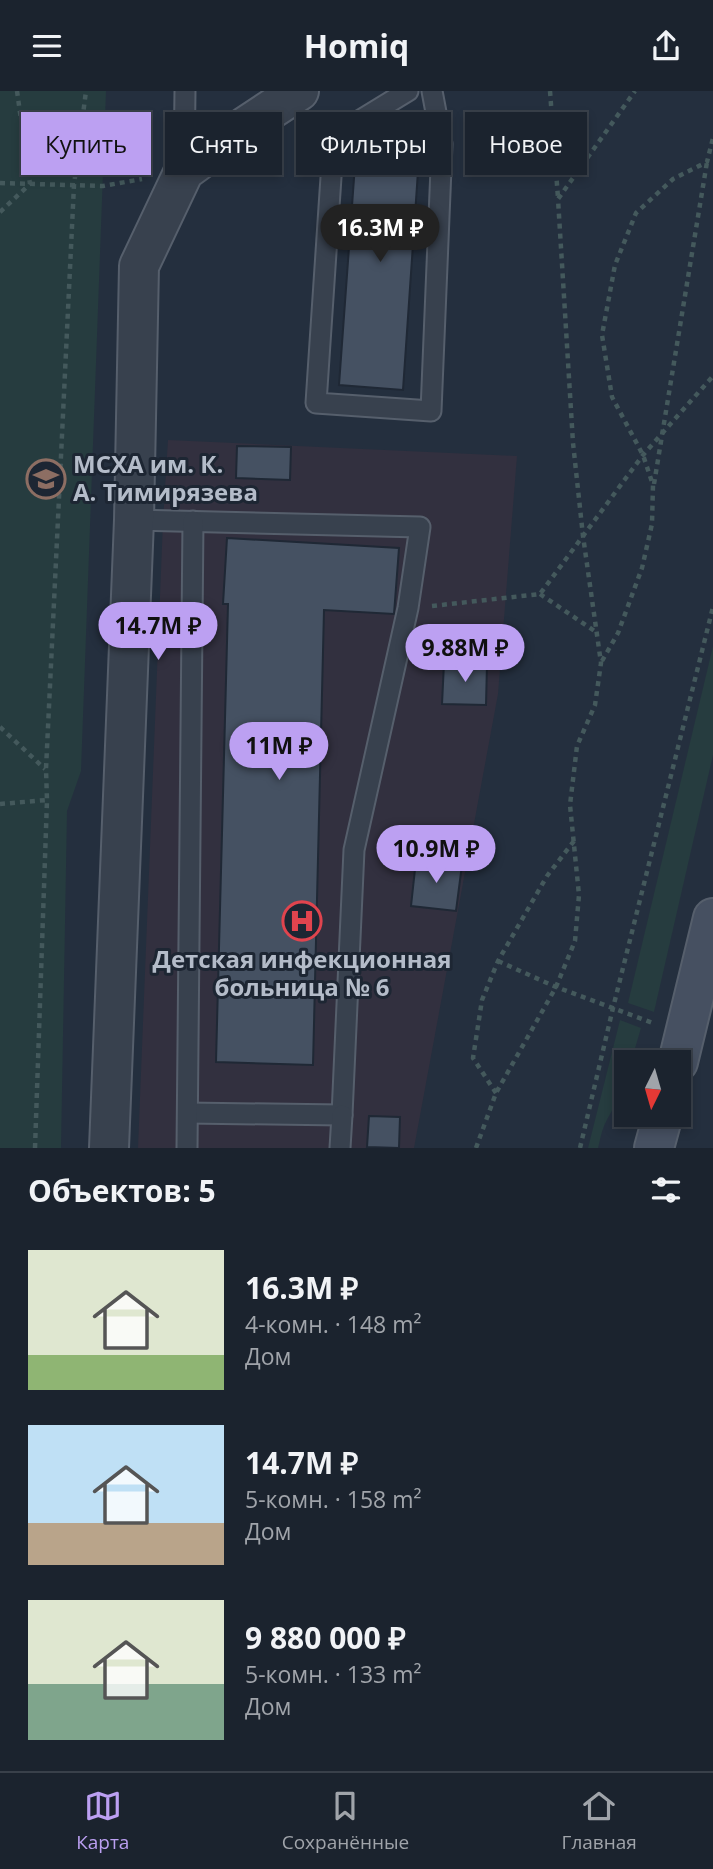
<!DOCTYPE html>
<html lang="ru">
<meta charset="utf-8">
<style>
body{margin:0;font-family:"Open Sans",sans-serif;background:#242b36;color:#f1f3f6;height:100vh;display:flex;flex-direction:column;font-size:26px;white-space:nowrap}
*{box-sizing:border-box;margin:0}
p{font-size:23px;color:#a0a4aa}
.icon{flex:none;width:38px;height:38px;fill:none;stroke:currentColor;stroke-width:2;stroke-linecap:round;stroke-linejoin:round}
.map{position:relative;height:1057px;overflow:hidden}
.sheet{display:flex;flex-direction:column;background:#1b232e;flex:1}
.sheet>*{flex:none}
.guide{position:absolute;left:21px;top:21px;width:672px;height:63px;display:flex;gap:14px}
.needle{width:46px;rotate:185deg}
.buttons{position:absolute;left:614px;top:959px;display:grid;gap:14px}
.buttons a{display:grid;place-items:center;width:77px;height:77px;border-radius:0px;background:#1b232e;box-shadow:0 4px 10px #0003,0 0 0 2px #39404a;font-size:35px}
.price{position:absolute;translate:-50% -60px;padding:0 16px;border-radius:24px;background:#bca0f2;color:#111;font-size:23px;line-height:46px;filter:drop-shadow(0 2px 4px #0008)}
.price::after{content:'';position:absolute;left:50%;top:42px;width:21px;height:16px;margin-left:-10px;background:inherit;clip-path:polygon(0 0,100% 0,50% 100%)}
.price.current{background:#222;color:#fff}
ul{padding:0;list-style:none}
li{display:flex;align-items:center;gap:21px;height:175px;padding:0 28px}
li span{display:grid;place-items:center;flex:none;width:196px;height:140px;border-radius:0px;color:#555}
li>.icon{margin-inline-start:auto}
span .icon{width:84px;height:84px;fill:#fffc;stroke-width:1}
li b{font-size:30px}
h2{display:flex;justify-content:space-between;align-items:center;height:84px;padding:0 28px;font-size:30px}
.pill{padding:0 24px;border-radius:0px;background:#1b232e;box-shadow:0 4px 10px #0003,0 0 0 2px #39404a;font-size:24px;line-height:63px}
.pill.current{background:#bca0f2;color:#111}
header{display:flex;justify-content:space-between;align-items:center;height:91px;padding:0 28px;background:#1b232e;font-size:32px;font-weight:700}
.tab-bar{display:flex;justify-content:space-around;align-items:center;height:98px;border-top:2px solid #39404a;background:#1b232e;font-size:19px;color:#a0a4aa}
.tab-bar a{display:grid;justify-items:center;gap:4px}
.tab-bar .current{color:#bca0f2}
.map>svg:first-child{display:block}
</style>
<header><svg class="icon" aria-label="menu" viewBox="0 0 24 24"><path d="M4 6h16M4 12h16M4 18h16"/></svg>Homiq<svg class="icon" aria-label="share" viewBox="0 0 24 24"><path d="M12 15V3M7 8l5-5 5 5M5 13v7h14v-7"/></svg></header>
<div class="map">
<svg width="713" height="1057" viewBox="0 0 713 1057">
<rect width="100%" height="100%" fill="#242f3e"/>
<!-- medical -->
<path fill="#32303f" d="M168 349 517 365 498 603 414 1057H138L163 430Z"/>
<!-- green -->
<g fill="#263c3f">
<path d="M0 0H106L81 680 67 720 61 1057H0Z"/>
<path d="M713 555V664L654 921 628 912Z"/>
<path d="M620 929 641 937 631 971H626C626 1001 616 1010 604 1035 601 1042 600 1050 598 1057H588Z"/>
</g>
<!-- building -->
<g fill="#455162" stroke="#1f2835" stroke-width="2">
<path d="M357 46 420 51 403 299 339 294Z"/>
<path d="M237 355 291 356 290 389 236 387Z"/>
<path d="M227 447 399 457 394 523 324 519 313 974 216 971 228 513H223Z"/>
<path d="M444 572 487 573 486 614 442 613Z"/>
<path d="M416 769 462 774 456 820 411 815Z"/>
<path d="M369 1025 400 1026 399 1057 367 1056Z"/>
</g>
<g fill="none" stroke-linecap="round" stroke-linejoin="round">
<!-- lane casing -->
<g stroke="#565f6c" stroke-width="23">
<g id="lane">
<path d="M408 0 349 36 333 56 316 312 431 320 442 53 432 0"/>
<path d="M184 80 185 0"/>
<path d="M134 429 420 436 408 517 354 759 342 1024 188 1022"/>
<path d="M187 1057 193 430"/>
<path d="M340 1057 342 1024"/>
</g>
</g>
<!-- street casing -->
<g stroke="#565f6c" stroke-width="42">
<path id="street" d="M109 1057 134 429 139 175 184 80 246 35 299 0"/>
</g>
<!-- secondary casing -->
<g stroke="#565f6c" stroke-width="42">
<g id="secondary">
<path d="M678 971 713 827"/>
<path d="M654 1057 663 1024"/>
</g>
</g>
<!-- path -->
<g stroke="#44595c" stroke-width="4.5" stroke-dasharray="5 5" stroke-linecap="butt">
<path d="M550 0 558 107"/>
<path d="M0 92 103 95 142 88"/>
<path d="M0 121 30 93 17 0"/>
<path d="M654 393 707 71"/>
<path d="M540 503 596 541"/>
<path d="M432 515 540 503 643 364 713 285"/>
<path d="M602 570 618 542 642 477 652 433 653 394 643 364 612 306 602 244 615 174 636 122 673 88 707 71 713 47"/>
<path d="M0 636 45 678"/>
<path d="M0 713 47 709"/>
<path d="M498 870 556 896 653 932"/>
<path d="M496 1002 473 967 482 909 498 870 547 785 574 750"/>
<path d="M35 1057 47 709 46 678 74 94 86 0"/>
<path d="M476 1057 496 1002 556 896 575 850 579 804 570 714 577 655 595 614 601 572 583 445 573 352 558 108 635 0"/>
<path d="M580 1057 613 917 713 516"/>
</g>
<!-- lane -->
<use href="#lane" stroke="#38414e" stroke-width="19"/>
<!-- street -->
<use href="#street" stroke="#38414e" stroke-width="38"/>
<!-- secondary -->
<use href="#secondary" stroke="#465061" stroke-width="38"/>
</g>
<!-- icons -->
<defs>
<g id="university-ring" transform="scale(2.0125)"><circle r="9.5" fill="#1d2633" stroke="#8d6e63" stroke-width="1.5"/><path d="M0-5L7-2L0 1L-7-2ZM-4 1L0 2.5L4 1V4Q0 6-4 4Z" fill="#8d6e63"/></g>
<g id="hospital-ring" transform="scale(2.0125)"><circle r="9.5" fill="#1d2633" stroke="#e0444e" stroke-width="1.5"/><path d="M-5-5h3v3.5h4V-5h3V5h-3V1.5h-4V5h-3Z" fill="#e0444e"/></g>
</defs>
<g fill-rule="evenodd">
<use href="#university-ring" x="46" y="388"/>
<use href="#hospital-ring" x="302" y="830"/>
</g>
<g text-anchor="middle" stroke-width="6" stroke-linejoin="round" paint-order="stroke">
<!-- poi labels -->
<g font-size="24" font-weight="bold" fill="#b4bcc9" stroke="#1d2633" text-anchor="start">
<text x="73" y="382">МСХА им. К.<tspan x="73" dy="28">А. Тимирязева</tspan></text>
<text x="302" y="877" text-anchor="middle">Детская инфекционная<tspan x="302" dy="28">больница № 6</tspan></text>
</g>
</g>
</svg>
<div class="buttons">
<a><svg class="needle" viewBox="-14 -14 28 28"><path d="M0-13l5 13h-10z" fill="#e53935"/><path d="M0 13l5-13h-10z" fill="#a0a4aa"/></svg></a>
</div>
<b class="price current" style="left:380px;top:173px">16.3M ₽</b>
<b class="price" style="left:158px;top:571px">14.7M ₽</b>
<b class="price" style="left:465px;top:593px">9.88M ₽</b>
<b class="price" style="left:279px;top:691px">11M ₽</b>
<b class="price" style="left:436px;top:794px">10.9M ₽</b>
<div class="guide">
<a class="pill current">Купить</a>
<a class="pill">Снять</a>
<a class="pill">Фильтры</a>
<a class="pill">Новое</a>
</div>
</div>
<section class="sheet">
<h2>Объектов: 5<svg class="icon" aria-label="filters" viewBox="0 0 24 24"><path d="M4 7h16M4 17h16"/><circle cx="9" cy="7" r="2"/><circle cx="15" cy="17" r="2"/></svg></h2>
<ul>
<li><span style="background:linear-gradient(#dfe7d0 75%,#8fb573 0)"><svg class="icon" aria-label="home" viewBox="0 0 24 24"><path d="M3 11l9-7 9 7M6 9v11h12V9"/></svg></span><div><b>16.3M ₽</b><p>4-комн. · 148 m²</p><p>Дом</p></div></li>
<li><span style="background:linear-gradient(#bfe0f5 70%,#b9a48a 0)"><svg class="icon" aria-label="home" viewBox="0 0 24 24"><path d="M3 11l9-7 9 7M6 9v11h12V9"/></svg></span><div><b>14.7M ₽</b><p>5-комн. · 158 m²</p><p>Дом</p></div></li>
<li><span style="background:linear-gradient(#dfe7d0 60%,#7fa58c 0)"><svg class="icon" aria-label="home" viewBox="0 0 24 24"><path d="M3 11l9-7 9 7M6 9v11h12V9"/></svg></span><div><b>9 880 000 ₽</b><p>5-комн. · 133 m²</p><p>Дом</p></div></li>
</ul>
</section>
<nav class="tab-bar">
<a class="current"><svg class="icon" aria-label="map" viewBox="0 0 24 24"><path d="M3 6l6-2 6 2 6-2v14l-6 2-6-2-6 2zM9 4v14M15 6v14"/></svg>Карта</a>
<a><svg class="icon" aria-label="saved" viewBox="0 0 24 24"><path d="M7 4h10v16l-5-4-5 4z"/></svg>Сохранённые</a>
<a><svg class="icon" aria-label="home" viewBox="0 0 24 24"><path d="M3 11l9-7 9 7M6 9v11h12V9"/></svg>Главная</a>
</nav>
